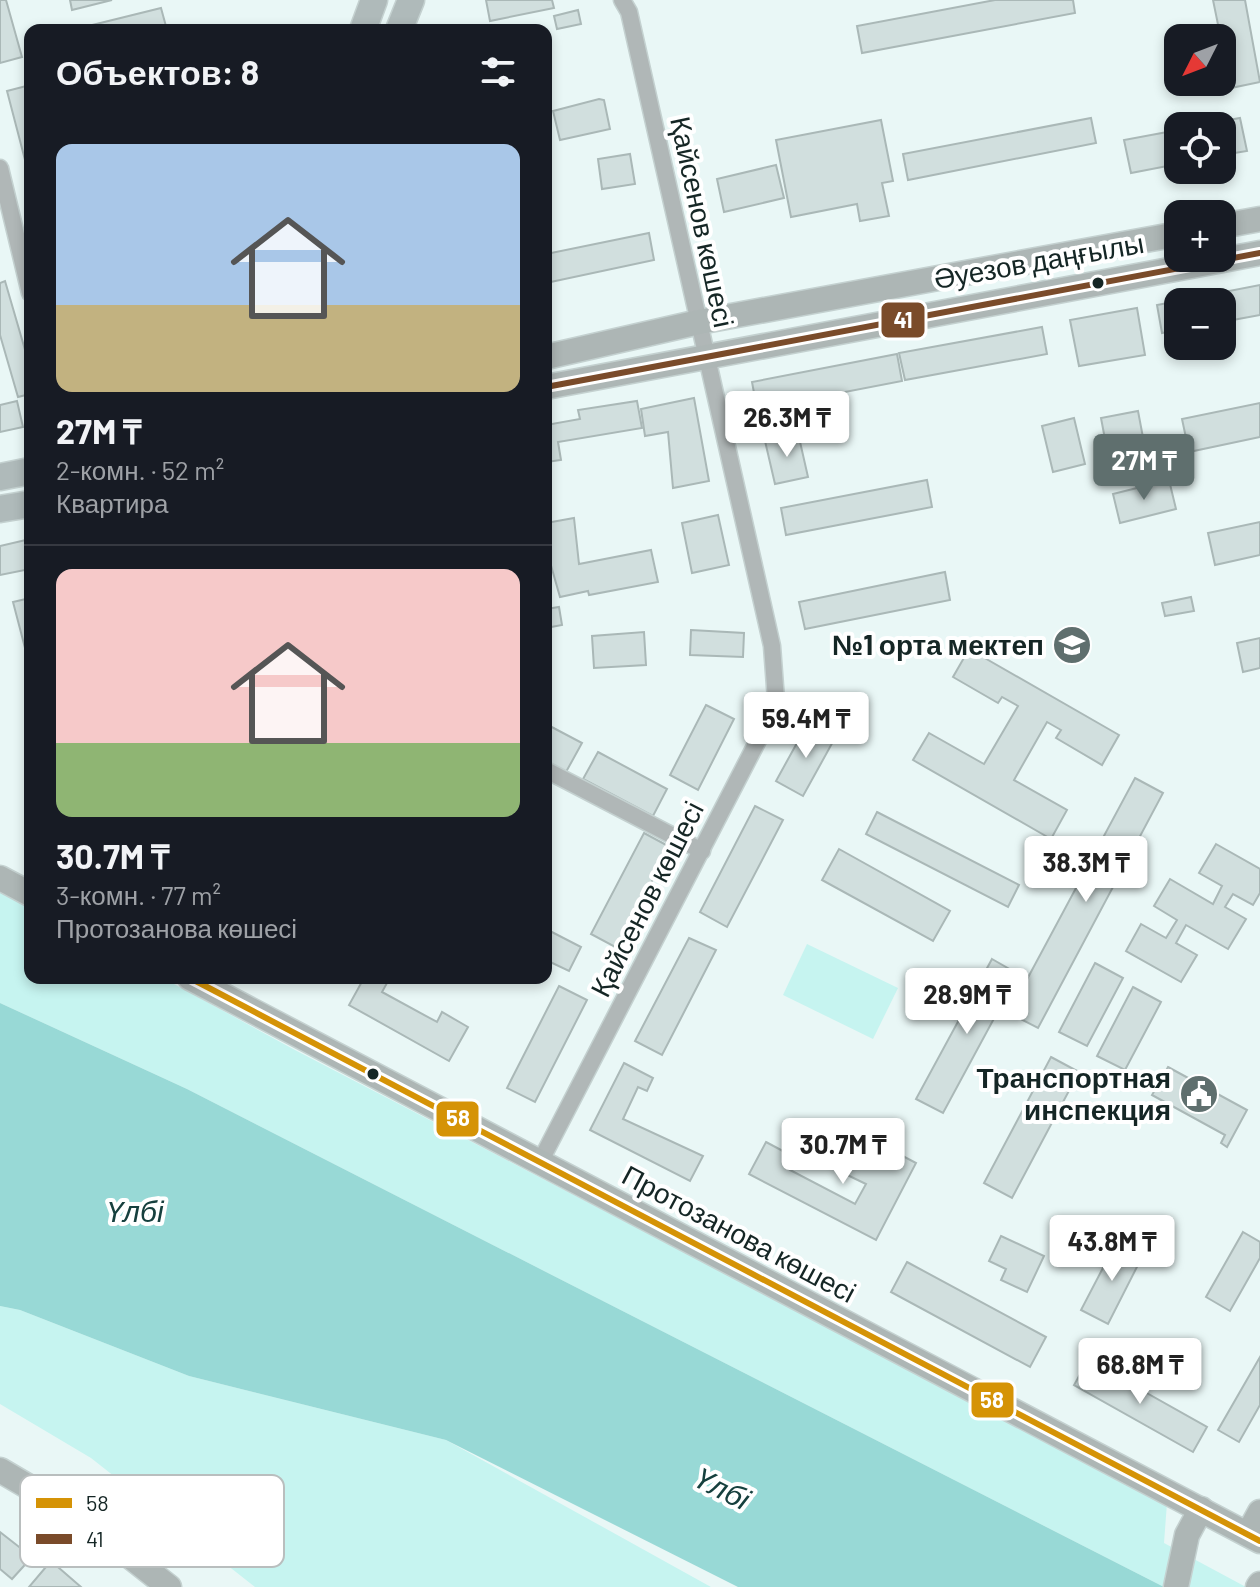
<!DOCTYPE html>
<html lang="ru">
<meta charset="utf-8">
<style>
body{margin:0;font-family:Barlow,sans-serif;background:#242831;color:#f1f3f6;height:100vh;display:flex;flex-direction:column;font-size:30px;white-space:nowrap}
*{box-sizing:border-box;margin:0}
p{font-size:26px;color:#9ea1a6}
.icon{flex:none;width:44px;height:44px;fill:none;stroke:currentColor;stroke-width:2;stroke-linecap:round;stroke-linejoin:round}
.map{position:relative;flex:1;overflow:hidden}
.drawer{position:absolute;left:24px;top:24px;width:528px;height:960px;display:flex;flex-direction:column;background:#171b24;border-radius:16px;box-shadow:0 4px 12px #0003}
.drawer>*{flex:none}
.needle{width:52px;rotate:228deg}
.buttons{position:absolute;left:1164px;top:24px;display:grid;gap:16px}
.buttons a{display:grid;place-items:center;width:72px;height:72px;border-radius:16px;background:#171b24;box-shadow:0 4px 12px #0003;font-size:40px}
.price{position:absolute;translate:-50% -68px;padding:0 18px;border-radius:8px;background:#fff;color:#222;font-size:26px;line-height:52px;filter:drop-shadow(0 2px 4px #0008)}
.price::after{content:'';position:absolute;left:50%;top:48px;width:24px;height:18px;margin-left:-12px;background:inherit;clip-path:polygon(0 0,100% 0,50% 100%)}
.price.selected{background:#5f6f6e;color:#fff}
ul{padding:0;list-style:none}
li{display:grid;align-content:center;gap:16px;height:424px;padding:0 32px}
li+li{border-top:2px solid #363941}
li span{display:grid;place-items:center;height:248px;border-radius:16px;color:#555}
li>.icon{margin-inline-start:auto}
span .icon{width:144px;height:144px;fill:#fffc;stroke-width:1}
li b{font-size:34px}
h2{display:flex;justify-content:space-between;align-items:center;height:96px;padding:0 32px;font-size:34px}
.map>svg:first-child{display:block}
</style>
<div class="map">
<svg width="1260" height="1587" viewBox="0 0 1260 1587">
<rect width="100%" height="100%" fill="#e9f7f6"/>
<!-- green -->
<g fill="#c6f4f0">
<path d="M0 889 30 905V978H163L295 1050 1167 1503 1164 1543 1246 1587H1164L187 1089 0 1003Z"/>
<path d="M807 944 898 988 873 1039 783 995Z"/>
<path d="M0 1306 20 1310 189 1376 446 1440 711 1587H255L91 1458 0 1404Z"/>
</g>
<!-- water -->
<path fill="#98d9d6" d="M0 1003 187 1089 1164 1587H738L446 1440 189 1376 20 1310 0 1306Z"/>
<!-- building -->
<g fill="#d1dfde" stroke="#aab8b7" stroke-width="2">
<path d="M0 0H6L22 57 0 63Z"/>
<path d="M70 0H112L72 10Z"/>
<path d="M486 0H552L554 8 490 21Z"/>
<path d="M995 0H1073L1075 13 862 53 857 26Z"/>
<path d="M1213 0H1245L1260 82 1231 88Z"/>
<path d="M161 8 167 30H72Z"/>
<path d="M578 10 581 24 557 29 554 16Z"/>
<path d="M30 85V179L7 91Z"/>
<path d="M599 99 604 100 610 129 560 140 553 111Z"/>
<path d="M1091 118 1096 143 908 180 903 154Z"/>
<path d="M1240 118 1247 151 1222 155V126H1197Z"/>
<path d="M881 120 893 181 882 183 889 216 860 221 857 204 791 217 776 140Z"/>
<path d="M1178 130V164L1131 173 1124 140Z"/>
<path d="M630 154 635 184 602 189 598 159Z"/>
<path d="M776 165 784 198 724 212 717 179Z"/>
<path d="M649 233 654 260 546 283V254Z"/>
<path d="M5 281 30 367V394L18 397 0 335V283Z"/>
<path d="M1260 285V315L1222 322V302H1178V330L1162 333 1157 305Z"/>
<path d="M1137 308 1145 355 1079 366 1070 320Z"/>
<path d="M1042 327 1047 354 905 380 899 353Z"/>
<path d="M897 354 902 381 757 409 752 382Z"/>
<path d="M694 398 709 481 673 488 668 432 645 436 641 409Z"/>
<path d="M17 401 23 427 0 432V405Z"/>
<path d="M637 401 642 428 558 442 561 460 546 462V425L580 419 578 410Z"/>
<path d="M1260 403V437L1189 452 1182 419Z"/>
<path d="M1138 411 1148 464 1111 471 1101 418Z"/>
<path d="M1074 418 1085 464 1053 472 1042 426Z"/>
<path d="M798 433 808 477 775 484 765 441Z"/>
<path d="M927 480 932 507 786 535 781 508Z"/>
<path d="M1169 480 1176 509 1120 523 1113 494Z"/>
<path d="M718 515 729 565 692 573 682 523Z"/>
<path d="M574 518 579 564 651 550 658 582 589 595 588 591 560 597 546 548 549 545 546 523Z"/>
<path d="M1260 522V555L1215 565 1208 533Z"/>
<path d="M30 539V569L0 575V546Z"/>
<path d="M945 572 950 600 805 629 799 602Z"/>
<path d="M1191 597 1194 611 1165 616 1162 603Z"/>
<path d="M30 598V667L13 602Z"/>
<path d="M559 607 562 625 546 628V609Z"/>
<path d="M691 630 744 633 743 657 690 655Z"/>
<path d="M644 632 646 665 594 668 592 636Z"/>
<path d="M1260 638V668L1243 672 1237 643Z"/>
<path d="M969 649 1119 735 1102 765 1056 738 1061 730 1047 722 1014 780 1067 810 1051 839 913 760 929 733 984 764 1018 706 1002 697 998 703 953 677Z"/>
<path d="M706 705 734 719 698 790 670 775Z"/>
<path d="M808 723 835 738 803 796 776 781Z"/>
<path d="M546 724 582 743 566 772 546 761Z"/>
<path d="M598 752 667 789 653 816 583 779Z"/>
<path d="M1135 778 1163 793 1038 1028 1009 1013Z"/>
<path d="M755 806 783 820 727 927 700 912Z"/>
<path d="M877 812 1019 885 1008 907 866 834Z"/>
<path d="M644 833 670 847 617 948 591 934Z"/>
<path d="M1216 844 1260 869V893L1253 905 1233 894 1225 907 1246 919 1228 949 1186 925 1176 943 1197 955 1181 982 1126 951 1141 924 1166 938 1177 920 1154 906 1170 879 1213 904 1222 886 1199 873Z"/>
<path d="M839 849 950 911 933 941 822 880Z"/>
<path d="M546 929 581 947 569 971 546 960Z"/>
<path d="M689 938 716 950 662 1055 635 1041Z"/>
<path d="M992 959 1018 974 943 1113 916 1099Z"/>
<path d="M1095 963 1123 978 1087 1046 1059 1032Z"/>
<path d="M364 978H377L387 983 382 992 437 1022 442 1012 468 1027 449 1061 349 1005Z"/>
<path d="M559 986 587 1000 535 1102 507 1088Z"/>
<path d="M1133 987 1161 1002 1125 1070 1097 1056Z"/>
<path d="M1051 1057 1079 1072 1012 1198 984 1183Z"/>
<path d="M624 1063 653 1078 647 1091 638 1087 623 1119 703 1156 690 1181 590 1130Z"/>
<path d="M1168 1067 1247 1110 1227 1147 1221 1143 1225 1135 1152 1095Z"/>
<path d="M766 1142 796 1158 790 1170 855 1204 866 1184 841 1172 855 1145 880 1158 886 1147 916 1163 876 1240 749 1174Z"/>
<path d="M1243 1232 1260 1242V1258L1230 1311 1206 1297Z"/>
<path d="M1001 1236 1044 1256 1027 1292 1001 1280 1006 1269 989 1261Z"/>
<path d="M1117 1241 1143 1255 1108 1324 1081 1310Z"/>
<path d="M907 1262 1046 1337 1030 1367 891 1292Z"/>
<path d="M1260 1357V1405L1239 1442 1218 1430Z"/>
<path d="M1088 1360 1207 1427 1193 1452 1074 1385Z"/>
<path d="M0 1532 32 1557 12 1579 0 1569Z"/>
<path d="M51 1561 81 1587H29Z"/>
</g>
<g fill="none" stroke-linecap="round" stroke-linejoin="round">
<!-- minor casing -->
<g stroke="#c4d1d0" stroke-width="19">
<g id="minor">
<path d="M0 168 30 293"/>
<path d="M546 770 702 851"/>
<path d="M540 1162 767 723 776 700 772 646 629 12 622 0"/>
</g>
</g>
<!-- secondary casing -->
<g stroke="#c4d1d0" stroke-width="27">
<g id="secondary">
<path d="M1222 226 1260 219"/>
<path d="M546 357 699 322 1178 234"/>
<path d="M546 387 1260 253"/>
<path d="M0 878 30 894"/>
<path d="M190 978 1260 1541"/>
<path d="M0 1470 80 1517 169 1587"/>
<path d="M1248 1534 1260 1512"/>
<path d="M1176 1587 1187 1535 1201 1509"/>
<path d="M1258 1587 1260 1584"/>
</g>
</g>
<!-- primary casing -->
<g stroke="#c4d1d0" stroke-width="29">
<g id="primary">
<path d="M363 30 374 0"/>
<path d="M399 30 411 0"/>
<path d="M0 477 30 471"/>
<path d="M0 509 30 504"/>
</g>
</g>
<!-- minor -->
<use href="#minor" stroke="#b0b7b7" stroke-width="16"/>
<!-- secondary -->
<use href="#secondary" stroke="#adb6b5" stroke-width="24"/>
<!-- primary -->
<use href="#primary" stroke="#afbaba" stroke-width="26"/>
<!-- bus-1 casing -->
<g stroke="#fff" stroke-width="12">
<path id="bus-1" d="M190 978 1260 1541"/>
</g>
<!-- bus-2 casing -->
<g stroke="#fff" stroke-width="12">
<path id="bus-2" d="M546 387 1260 253"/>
</g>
<!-- bus-1 -->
<use href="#bus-1" stroke="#d59306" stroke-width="6"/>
<!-- bus-2 -->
<use href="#bus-2" stroke="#7a4b2a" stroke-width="6"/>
</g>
<!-- icons -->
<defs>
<g id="school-disc" transform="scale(2)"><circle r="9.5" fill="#5f6f6e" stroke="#fff"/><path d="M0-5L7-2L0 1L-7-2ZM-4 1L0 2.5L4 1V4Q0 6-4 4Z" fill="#fff"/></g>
<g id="civic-disc" transform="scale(2)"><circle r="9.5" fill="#5f6f6e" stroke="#fff"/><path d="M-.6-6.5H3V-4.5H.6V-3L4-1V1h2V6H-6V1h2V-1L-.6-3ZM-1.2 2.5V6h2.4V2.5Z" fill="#fff"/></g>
</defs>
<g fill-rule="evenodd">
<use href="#school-disc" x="1072" y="645"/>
<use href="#civic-disc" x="1199" y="1094"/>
</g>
<!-- markers -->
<g fill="#152625" stroke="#fff" stroke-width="3">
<circle cx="1098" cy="283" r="7"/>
<circle cx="373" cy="1074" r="7"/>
</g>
<g text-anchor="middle" stroke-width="8" stroke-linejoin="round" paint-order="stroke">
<!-- street labels -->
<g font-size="28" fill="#152625" stroke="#fff">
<text transform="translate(702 222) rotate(78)" y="10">Қайсенов көшесі</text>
<text transform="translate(1039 261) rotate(-10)" y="10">Әуезов даңғылы</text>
<text transform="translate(647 899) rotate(-63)" y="10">Қайсенов көшесі</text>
<text transform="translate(739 1234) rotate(28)" y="10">Протозанова көшесі</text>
</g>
<!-- poi labels -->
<g font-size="28" font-weight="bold" fill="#152625" stroke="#fff" text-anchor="end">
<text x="1044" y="655">№1 орта мектеп</text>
<text x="1171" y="1088">Транспортная<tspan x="1171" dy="32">инспекция</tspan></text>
</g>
<!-- water labels -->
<g font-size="30" font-style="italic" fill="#16403e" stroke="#fff">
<text x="135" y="1222">Үлбі</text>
<text transform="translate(722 1489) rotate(27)" y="10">Үлбі</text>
</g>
</g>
<!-- legend -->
<rect x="20" y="1475" width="264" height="92" rx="12" fill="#fff" stroke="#b9bebe" stroke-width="2"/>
<rect x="36" y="1498" width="36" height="10" fill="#d59306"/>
<rect x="36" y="1534" width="36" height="10" fill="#7a4b2a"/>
<g font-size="22" fill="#152625">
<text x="86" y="1511">58</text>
<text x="86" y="1547">41</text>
</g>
<g stroke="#fff" stroke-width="3">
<rect x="880" y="301" width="46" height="38" rx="8" fill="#7a4b2a"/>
<rect x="435" y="1100" width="45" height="38" rx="8" fill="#d59306"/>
<rect x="970" y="1381" width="45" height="38" rx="8" fill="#d59306"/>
</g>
<g font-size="22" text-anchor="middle" font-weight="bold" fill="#fff">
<text x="903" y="328">41</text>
<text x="458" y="1126">58</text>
<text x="992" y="1408">58</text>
</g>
</svg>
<div class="buttons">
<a><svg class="needle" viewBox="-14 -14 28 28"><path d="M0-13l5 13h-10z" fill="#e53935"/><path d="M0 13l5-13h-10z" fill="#9ea1a6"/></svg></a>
<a><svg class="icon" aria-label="locate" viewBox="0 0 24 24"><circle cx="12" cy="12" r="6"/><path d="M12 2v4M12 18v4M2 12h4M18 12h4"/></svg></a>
<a>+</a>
<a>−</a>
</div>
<b class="price" style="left:787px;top:459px">26.3M ₸</b>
<b class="price selected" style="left:1144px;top:502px">27M ₸</b>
<b class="price" style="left:806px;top:760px">59.4M ₸</b>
<b class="price" style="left:1086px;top:904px">38.3M ₸</b>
<b class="price" style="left:967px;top:1036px">28.9M ₸</b>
<b class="price" style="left:843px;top:1186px">30.7M ₸</b>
<b class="price" style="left:1112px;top:1283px">43.8M ₸</b>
<b class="price" style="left:1140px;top:1406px">68.8M ₸</b>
<section class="drawer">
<h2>Объектов: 8<svg class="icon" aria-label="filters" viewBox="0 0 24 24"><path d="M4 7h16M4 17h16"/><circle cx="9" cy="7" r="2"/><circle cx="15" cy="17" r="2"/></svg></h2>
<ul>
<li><span style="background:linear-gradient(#a9c7e8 65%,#c2b280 0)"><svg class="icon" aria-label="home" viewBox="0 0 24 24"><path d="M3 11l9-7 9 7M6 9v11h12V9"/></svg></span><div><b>27M ₸</b><p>2-комн. · 52 m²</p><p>Квартира</p></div></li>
<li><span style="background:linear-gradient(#f6c9c9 70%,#8fb573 0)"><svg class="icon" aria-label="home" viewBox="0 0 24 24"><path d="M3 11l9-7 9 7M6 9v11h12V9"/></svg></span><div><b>30.7M ₸</b><p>3-комн. · 77 m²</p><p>Протозанова көшесі</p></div></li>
</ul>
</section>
</div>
